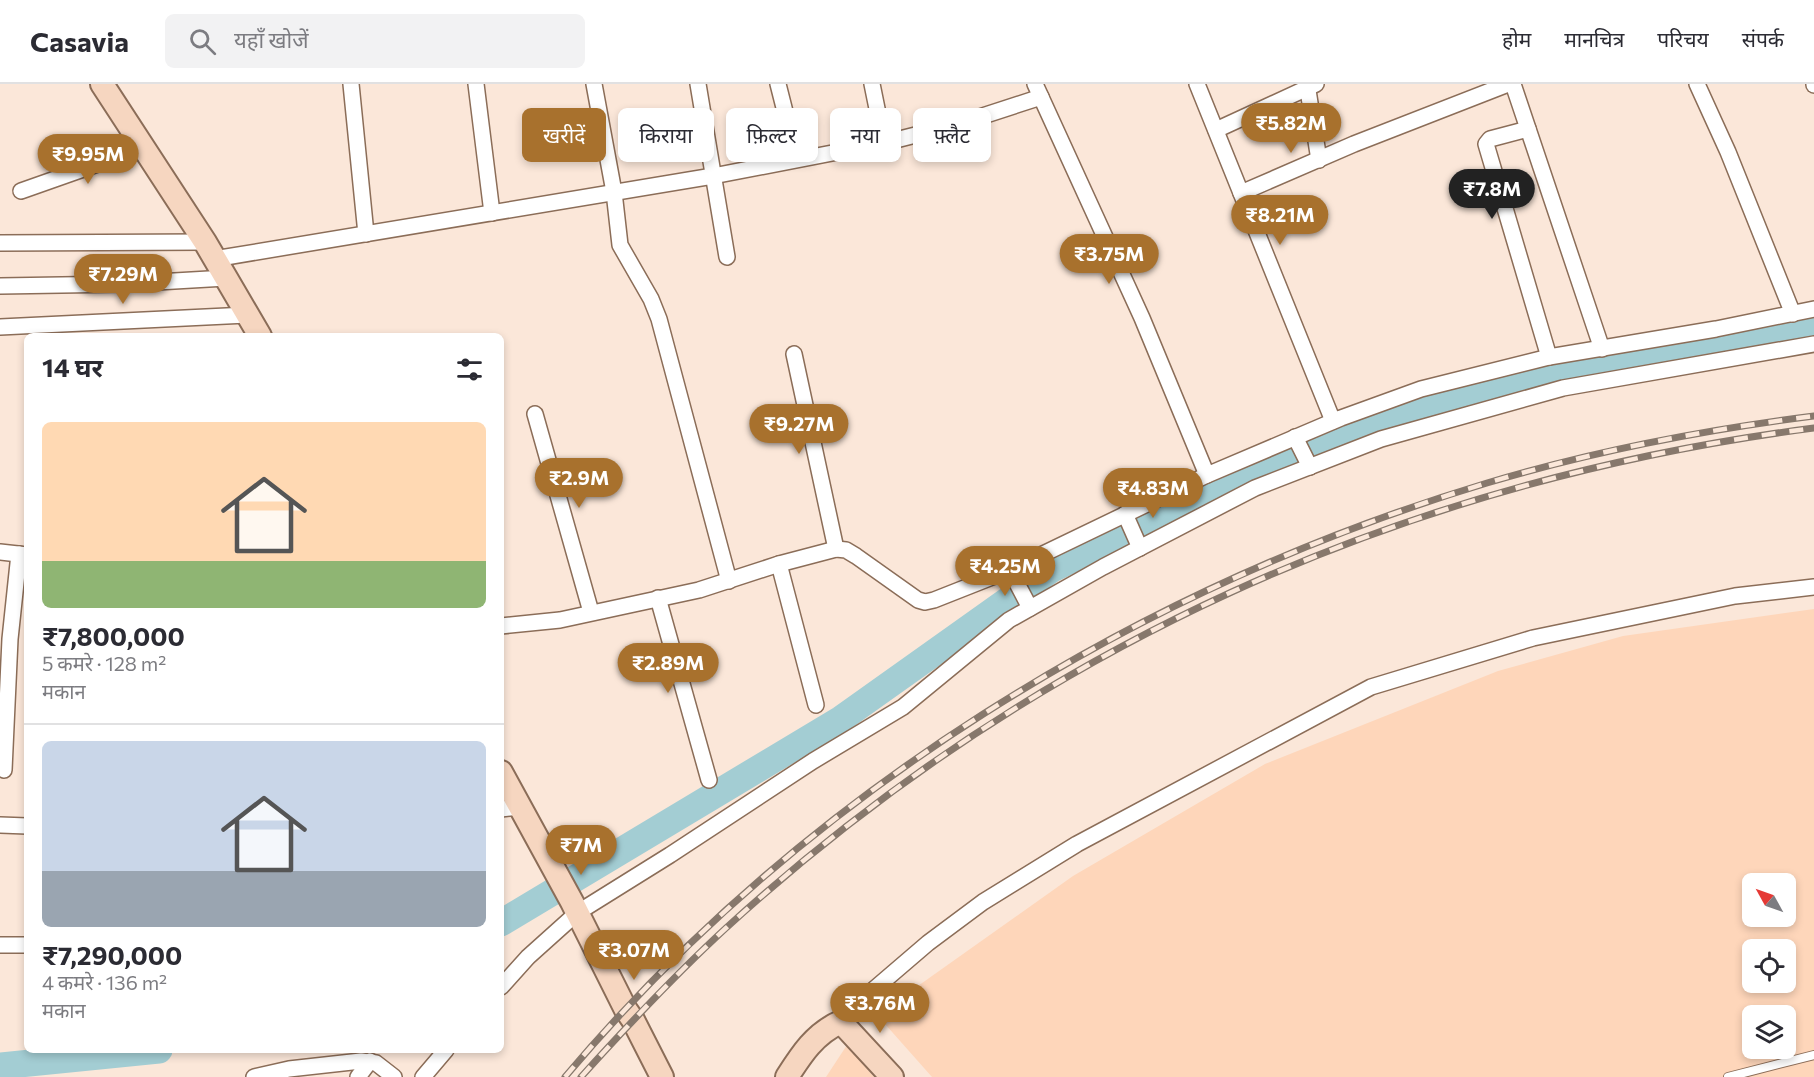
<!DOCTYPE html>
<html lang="hi">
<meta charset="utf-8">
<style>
body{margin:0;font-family:Commissioner,"Noto Sans Devanagari",sans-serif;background:#f2f2f3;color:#2b2b33;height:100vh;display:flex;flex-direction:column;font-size:22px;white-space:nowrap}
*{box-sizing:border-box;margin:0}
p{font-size:20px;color:#7c7c81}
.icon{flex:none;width:33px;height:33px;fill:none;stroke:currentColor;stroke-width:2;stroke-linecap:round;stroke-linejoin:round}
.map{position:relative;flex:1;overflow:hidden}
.details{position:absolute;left:24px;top:249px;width:480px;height:720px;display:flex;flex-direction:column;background:#fff;border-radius:9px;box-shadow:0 3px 9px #0003}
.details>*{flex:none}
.hud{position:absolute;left:522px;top:24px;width:570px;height:54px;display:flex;gap:12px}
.needle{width:39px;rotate:310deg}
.fabs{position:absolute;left:1742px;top:789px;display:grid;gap:12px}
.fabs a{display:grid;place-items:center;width:54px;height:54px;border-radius:9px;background:#fff;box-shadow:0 3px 9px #0003;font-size:30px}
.price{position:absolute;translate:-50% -51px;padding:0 14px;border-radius:21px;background:#a8712d;color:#fff;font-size:20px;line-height:39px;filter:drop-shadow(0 2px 3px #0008)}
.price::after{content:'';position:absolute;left:50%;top:36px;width:18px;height:14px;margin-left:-9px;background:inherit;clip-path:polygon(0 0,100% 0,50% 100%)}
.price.active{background:#222;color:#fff}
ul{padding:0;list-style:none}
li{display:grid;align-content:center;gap:12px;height:318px;padding:0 18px}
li+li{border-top:2px solid #e1e1e2}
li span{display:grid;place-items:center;height:186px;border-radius:9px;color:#555}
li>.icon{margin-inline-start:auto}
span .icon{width:108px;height:108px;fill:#fffc;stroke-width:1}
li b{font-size:26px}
h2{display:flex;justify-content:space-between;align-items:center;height:72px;padding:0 18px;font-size:26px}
.chip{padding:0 21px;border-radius:9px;background:#fff;box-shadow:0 3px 9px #0003;font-size:21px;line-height:54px}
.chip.active{background:#a8712d;color:#fff}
header{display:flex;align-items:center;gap:36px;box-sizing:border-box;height:84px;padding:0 30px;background:#fff;border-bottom:2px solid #e1e1e2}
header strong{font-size:28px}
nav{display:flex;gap:33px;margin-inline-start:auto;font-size:21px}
.search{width:420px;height:54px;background:#f2f2f3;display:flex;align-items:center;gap:15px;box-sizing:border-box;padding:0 21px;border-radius:9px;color:#7c7c81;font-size:22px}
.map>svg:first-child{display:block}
</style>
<header>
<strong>Casavia</strong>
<div class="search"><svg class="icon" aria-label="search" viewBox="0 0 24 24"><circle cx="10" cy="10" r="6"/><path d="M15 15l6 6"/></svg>यहाँ खोजें</div>
<nav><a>होम</a><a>मानचित्र</a><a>परिचय</a><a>संपर्क</a></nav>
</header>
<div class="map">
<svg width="1814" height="993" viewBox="0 0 1814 993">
<rect width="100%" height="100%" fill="#fbe7d9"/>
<!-- built -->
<g fill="#fed6ba" fill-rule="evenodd">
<path d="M1814 525V993H932L877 931 1073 792 1265 680 1498 587 1623 552ZM1752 800H1785V832H1752ZM1752 866H1785V898H1752ZM1752 932H1785V964H1752Z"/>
<path d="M847 961 874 993H826Z"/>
</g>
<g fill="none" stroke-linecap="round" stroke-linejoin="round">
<!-- river -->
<g stroke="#a3cdd3" stroke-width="27">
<path d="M501 839 841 635 1052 485 1240 393 1390 336 1498 304 1634 277 1814 247"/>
<path d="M0 982 159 966"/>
</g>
<!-- lane casing -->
<g stroke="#8b6d58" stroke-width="10">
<path id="lane" d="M1728 993 1814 971"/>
</g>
<!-- street casing -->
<g stroke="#8b6d58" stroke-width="18">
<g id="street">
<path d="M351 0 366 150"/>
<path d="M476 0 492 129"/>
<path d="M594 0 614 108 620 161 651 215 659 235 729 497"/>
<path d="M698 0 727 173"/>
<path d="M778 0 797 75"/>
<path d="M872 0 884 59"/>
<path d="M1035 0 1142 234 1207 391"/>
<path d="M1197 0 1333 337"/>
<path d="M1307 0 1319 76"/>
<path d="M1513 0 1602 265"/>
<path d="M1697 0 1728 68 1793 230"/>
<path d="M1814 0V1"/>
<path d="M1528 45 1490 55 1486 60 1549 273"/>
<path d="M1216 46 1316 0"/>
<path d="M21 107 143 64"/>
<path d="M1241 109 1354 60 1508 0"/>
<path d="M0 159 205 158"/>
<path d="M214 175 713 92 884 59 955 41 1041 13"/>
<path d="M0 202 123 200 226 194"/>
<path d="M0 243 247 231"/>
<path d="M794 270 836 465"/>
<path d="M535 330 591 528"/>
<path d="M1295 353 1310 383"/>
<path d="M1125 430 1140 464"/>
<path d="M0 468 27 471"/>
<path d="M779 480 816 621"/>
<path d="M1010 486 1030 524"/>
<path d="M658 514 709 696"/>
<path d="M501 542 560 536 699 506 779 480 836 465 846 466 856 472 918 516 925 518 934 516 1010 486 1207 391 1341 334 1421 305 1549 273 1716 245 1814 225"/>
<path d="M4 686 10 555 19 470"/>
<path d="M501 725 520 723"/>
<path d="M0 741 27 742"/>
<path d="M0 861H27"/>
<path d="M501 903 528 873 577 829 670 771 813 677 903 623 1009 536 1103 483 1255 404 1381 355 1563 304 1814 260"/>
<path d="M841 938 872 907 928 859 983 818 1077 760 1371 603 1533 554 1735 512 1814 503"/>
<path d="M254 993 289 985 361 977 376 979 394 993"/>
<path d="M358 993 370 977"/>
<path d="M423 993 446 966"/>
</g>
</g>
<!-- secondary casing -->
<g stroke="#8b6d58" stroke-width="26">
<g id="secondary">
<path d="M102 0 205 158 260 252"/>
<path d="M501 688 572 818 626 926 633 936 662 993"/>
<path d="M787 993C801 971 815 949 841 938L892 993"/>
</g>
</g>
<!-- lane -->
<use href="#lane" stroke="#fff" stroke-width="8"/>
<!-- street -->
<use href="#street" stroke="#fff" stroke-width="15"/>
<!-- secondary -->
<use href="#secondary" stroke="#f6d6c0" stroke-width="22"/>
<!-- rail casing -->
<g stroke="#87786c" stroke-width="7">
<g id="rail">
<path d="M565 993C803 711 1135 505 1487 399 1594 367 1703 346 1814 332"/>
<path d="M581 993C628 941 675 891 726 844 1034 563 1401 397 1814 344"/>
</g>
</g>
<!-- rail -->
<use href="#rail" stroke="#fbe7d9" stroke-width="4.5" stroke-dasharray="14" stroke-linecap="butt"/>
</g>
</svg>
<div class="fabs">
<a><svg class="needle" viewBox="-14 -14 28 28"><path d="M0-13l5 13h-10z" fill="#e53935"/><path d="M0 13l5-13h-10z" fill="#7c7c81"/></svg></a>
<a><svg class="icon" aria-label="locate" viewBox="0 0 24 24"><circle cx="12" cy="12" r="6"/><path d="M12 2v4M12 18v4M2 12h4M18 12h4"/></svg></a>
<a><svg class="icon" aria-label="layers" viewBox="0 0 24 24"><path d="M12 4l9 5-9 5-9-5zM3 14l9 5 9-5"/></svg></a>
</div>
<b class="price" style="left:1291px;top:70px">₹5.82M</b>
<b class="price" style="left:88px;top:101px">₹9.95M</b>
<b class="price active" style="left:1492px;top:136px">₹7.8M</b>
<b class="price" style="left:1280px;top:162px">₹8.21M</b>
<b class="price" style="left:1109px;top:201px">₹3.75M</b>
<b class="price" style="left:123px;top:221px">₹7.29M</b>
<b class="price" style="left:799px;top:371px">₹9.27M</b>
<b class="price" style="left:579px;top:425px">₹2.9M</b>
<b class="price" style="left:1153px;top:435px">₹4.83M</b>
<b class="price" style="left:1005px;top:513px">₹4.25M</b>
<b class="price" style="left:668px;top:610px">₹2.89M</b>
<b class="price" style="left:581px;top:792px">₹7M</b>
<b class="price" style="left:634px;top:897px">₹3.07M</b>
<b class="price" style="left:880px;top:950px">₹3.76M</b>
<div class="hud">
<a class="chip active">खरीदें</a>
<a class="chip">किराया</a>
<a class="chip">फ़िल्टर</a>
<a class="chip">नया</a>
<a class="chip">फ़्लैट</a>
</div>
<section class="details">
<h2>14 घर<svg class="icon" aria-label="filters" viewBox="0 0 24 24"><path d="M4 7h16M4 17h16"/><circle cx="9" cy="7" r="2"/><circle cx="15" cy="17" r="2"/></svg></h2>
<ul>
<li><span style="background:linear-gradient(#ffd9b3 75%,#8fb573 0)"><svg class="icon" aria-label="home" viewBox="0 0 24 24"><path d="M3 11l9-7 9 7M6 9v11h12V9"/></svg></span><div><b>₹7,800,000</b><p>5 कमरे · 128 m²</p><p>मकान</p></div></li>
<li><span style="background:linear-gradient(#c9d6e8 70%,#9aa5b1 0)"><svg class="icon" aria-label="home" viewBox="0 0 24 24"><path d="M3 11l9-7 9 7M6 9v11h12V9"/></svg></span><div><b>₹7,290,000</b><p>4 कमरे · 136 m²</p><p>मकान</p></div></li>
</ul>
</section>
</div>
